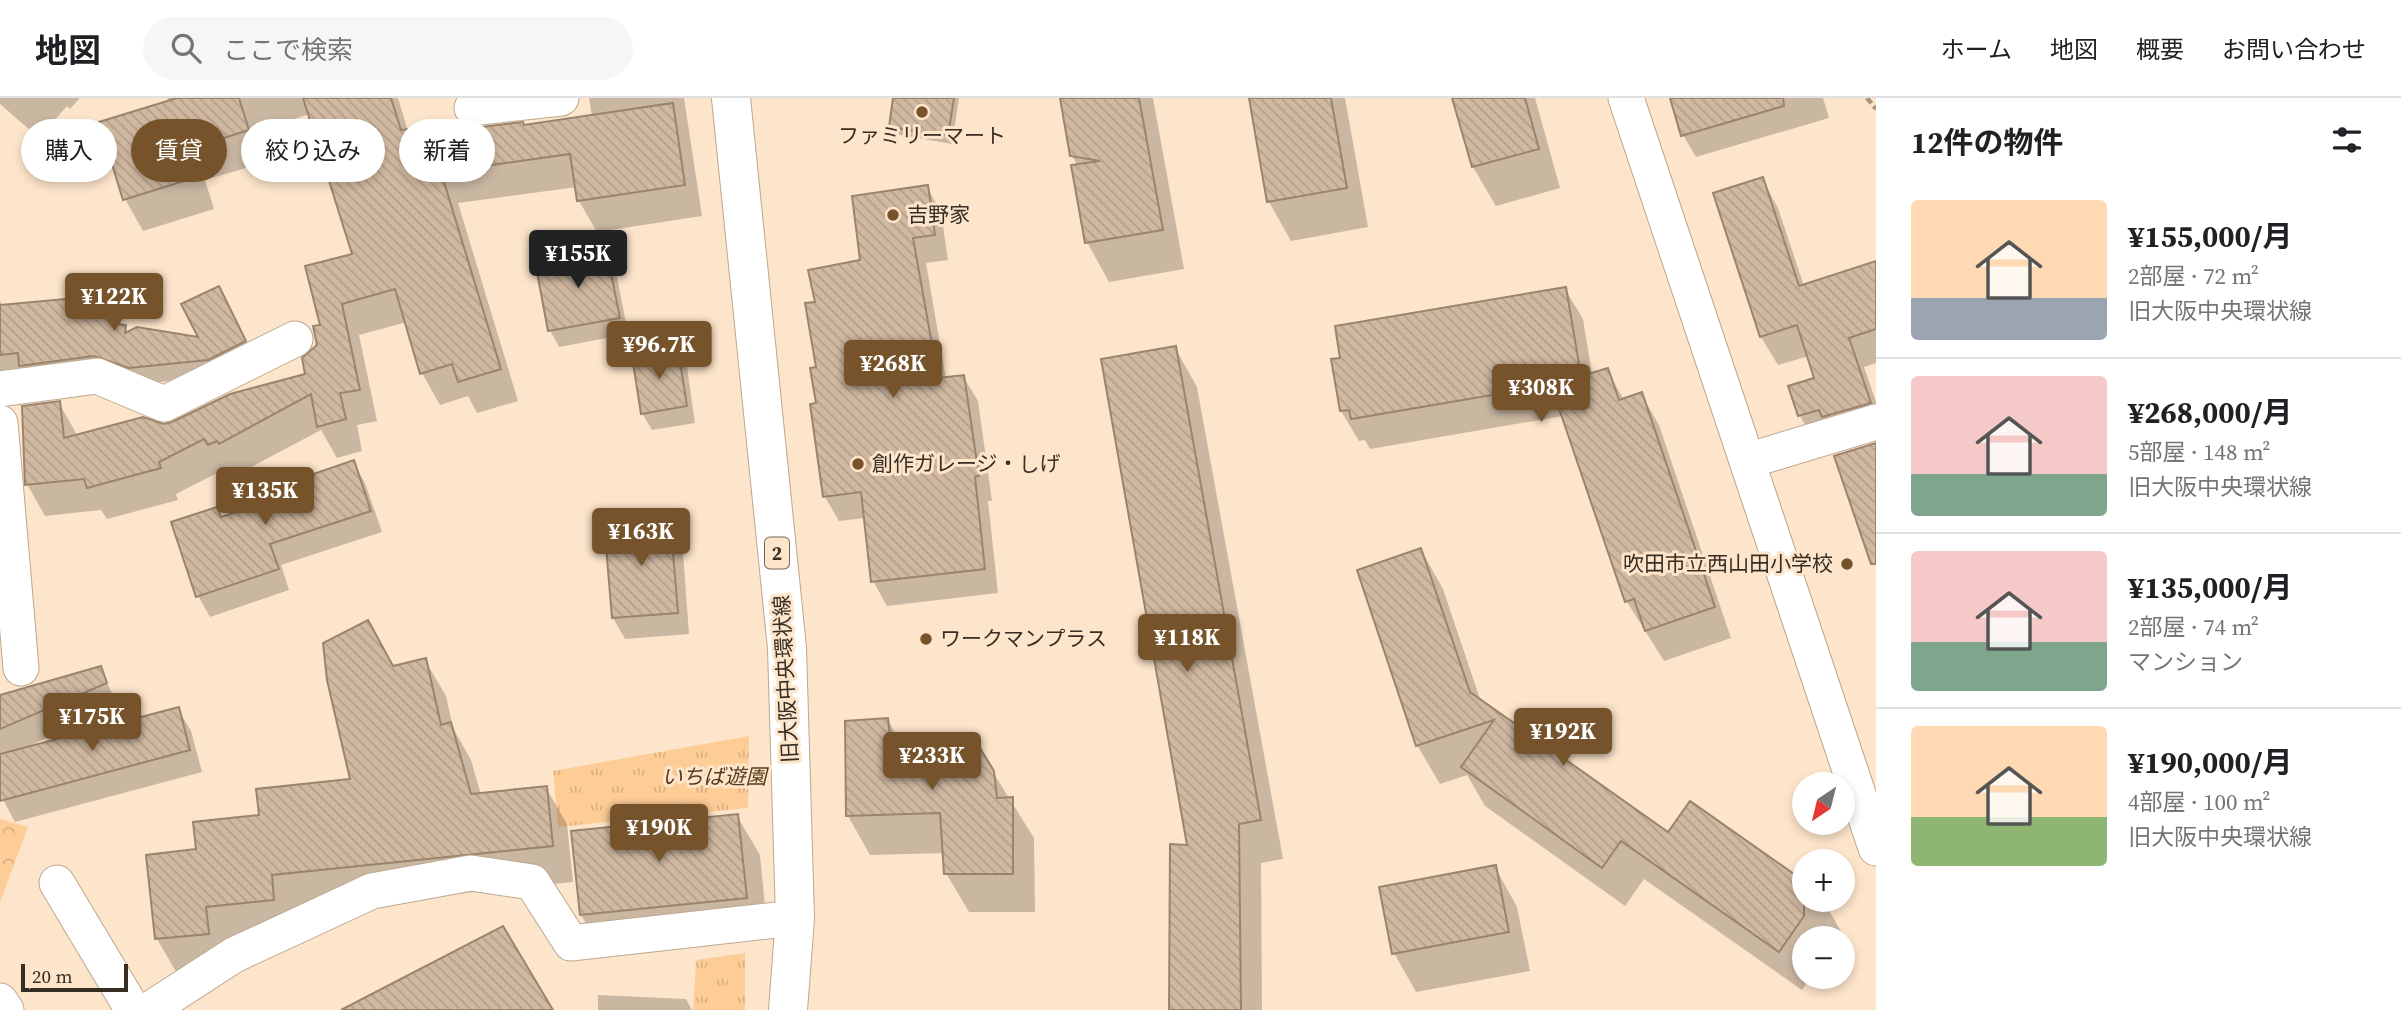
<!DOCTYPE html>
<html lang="ja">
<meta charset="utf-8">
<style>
body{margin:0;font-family:"Source Serif 4","Noto Sans JP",serif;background:#f6f6f6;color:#202124;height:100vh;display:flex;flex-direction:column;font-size:26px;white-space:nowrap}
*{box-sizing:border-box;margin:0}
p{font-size:23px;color:#757577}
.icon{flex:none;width:38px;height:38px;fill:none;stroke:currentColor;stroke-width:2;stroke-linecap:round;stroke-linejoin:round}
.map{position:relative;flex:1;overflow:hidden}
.panel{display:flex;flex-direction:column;background:#fff;width:525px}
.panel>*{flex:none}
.banner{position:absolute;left:21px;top:21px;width:665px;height:63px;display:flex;gap:14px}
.needle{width:46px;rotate:215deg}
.controls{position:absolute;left:1792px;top:674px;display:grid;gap:14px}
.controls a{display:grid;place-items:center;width:63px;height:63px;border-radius:50%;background:#fff;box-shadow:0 4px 10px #0003;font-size:35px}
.scale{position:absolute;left:21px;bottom:18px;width:107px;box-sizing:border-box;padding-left:7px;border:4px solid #362d23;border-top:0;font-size:19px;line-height:24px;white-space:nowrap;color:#362d23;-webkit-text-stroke:5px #fde5cb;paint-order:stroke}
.price{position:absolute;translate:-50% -60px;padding:0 16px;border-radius:7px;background:#76532b;color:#fff;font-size:23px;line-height:46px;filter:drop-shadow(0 2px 4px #0008)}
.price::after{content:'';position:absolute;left:50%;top:42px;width:21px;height:16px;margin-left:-10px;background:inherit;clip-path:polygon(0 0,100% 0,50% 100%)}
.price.on{background:#222;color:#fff}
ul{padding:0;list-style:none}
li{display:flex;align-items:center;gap:21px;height:175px;padding:0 35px}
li+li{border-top:2px solid #e0e0e0}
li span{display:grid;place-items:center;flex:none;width:196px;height:140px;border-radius:7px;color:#555}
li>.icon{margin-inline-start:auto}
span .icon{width:84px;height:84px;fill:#fffc;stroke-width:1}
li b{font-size:30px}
h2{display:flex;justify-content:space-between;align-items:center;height:84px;padding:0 35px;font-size:30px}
.pill{padding:0 24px;border-radius:32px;background:#fff;box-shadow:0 4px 10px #0003;font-size:24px;line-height:63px}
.pill.on{background:#76532b;color:#fff}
header{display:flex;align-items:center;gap:42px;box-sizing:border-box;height:98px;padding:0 35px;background:#fff;border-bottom:2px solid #e0e0e0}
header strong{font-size:33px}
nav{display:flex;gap:38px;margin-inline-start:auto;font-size:24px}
.search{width:490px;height:63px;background:#f6f6f6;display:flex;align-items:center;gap:18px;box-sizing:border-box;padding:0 24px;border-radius:38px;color:#757577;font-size:26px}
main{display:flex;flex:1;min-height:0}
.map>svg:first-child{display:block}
</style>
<header>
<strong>地図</strong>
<div class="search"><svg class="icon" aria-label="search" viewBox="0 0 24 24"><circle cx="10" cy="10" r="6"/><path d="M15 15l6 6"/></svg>ここで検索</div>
<nav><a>ホーム</a><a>地図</a><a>概要</a><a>お問い合わせ</a></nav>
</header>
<main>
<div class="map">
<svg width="1876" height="912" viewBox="0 0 1876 912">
<defs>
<pattern id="forest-crowns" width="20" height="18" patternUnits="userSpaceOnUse" patternTransform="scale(1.75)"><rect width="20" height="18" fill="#fecd97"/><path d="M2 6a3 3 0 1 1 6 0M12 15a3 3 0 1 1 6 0" fill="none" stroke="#dab082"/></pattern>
<pattern id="park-tufts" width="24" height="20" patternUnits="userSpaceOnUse" patternTransform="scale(1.75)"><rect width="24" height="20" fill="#fecd97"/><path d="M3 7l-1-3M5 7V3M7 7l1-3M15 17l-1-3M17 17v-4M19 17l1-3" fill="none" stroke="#dab082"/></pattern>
<pattern id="building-back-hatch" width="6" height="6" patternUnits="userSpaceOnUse" patternTransform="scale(1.75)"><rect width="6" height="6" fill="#d1b9a1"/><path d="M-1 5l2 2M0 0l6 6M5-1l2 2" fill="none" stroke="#b49f8a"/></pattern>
</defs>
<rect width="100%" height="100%" fill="#fde5cb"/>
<!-- forest -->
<path fill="url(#forest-crowns)" d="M0 721 28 729 0 804Z"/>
<!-- park -->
<g fill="url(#park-tufts)">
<path d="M749 638 748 710 558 729 553 673Z"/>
<path d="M745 855V912H693L696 862Z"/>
</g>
<!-- shadow -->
<g fill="#0003">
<path d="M0 0H80L70 11 67 8 39 40 0 6Z"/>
<path d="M167 0H398L408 33 524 29 592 19 589 0H684L702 118 597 134 579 103 577 89 458 105 518 303 477 315 468 298 440 307 422 275 407 224 359 237 377 323 357 327 362 353 337 360 321 332 238 376 236 373 227 378 223 372 176 396 178 402 107 421 101 412 45 418 27 386 22 327 59 305 77 337 165 328 307 277 323 228 354 157 310 16 256 33 266 64 205 82 214 111 143 133 125 101 168 5Z"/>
<path d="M895 0H959L952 46 895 36 891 28Z"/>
<path d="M1061 0H1153L1184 171 1109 184 1087 144 1078 68 1072 58Z"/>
<path d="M1250 0H1345L1368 129 1291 143 1269 104Z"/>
<path d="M1454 0H1535L1560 90 1496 108 1473 69Z"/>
<path d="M1672 0H1823L1829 20 1696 59 1683 37Z"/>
<path d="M1762 81 1778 110 1804 188 1876 165V265L1864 269 1876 304V337L1816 346 1800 318 1791 289 1817 281 1809 258 1778 267 1761 239 1715 96Z"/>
<path d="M927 89 941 114 948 162 926 165 946 281 963 278 978 303 992 403H988L998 495 887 508 873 483 865 420 839 423 825 399 812 308 818 307 817 205 862 164Z"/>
<path d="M605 152 615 168 628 236 559 249 550 232 552 173Z"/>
<path d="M1565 191 1583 221 1592 276 1607 272 1624 302 1641 296 1659 327 1731 540 1664 563 1627 504 1563 318 1370 351 1365 342 1359 343 1341 313Z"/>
<path d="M108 198 117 215 119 228 125 229 128 235 201 241 227 206 254 260 218 278 140 286 0 277V203L3 208Z"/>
<path d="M1175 250 1197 289 1283 761 1261 765 1262 912H1171L1189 749Z"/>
<path d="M677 253 687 269 695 325 652 332 642 315Z"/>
<path d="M353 365 365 385 382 434 281 467 289 492 210 519 198 498 276 403Z"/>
<path d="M669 421 682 442 689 536 625 541 613 520Z"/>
<path d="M1421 452 1443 491 1481 604 1669 736 1691 705 1804 785V802H1823L1842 835 1839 840H1804V878H1811L1802 892 1644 781 1625 808 1485 708 1467 677 1440 686 1417 647Z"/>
<path d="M368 524 394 569 425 562 446 598 453 630 471 662 481 697 546 690 567 726 573 784 291 813 178 877 157 841 198 753 261 719 352 683Z"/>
<path d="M100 570 118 608 18 653 178 611 191 633 202 674 15 724 0 696V598Z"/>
<path d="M888 622 899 642 971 639 1034 740 1035 814H969L946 775 945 755 870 757 848 718Z"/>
<path d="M737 718 760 757 768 839 604 856 581 817Z"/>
<path d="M1495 769 1517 809 1530 873 1416 894 1394 855Z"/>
<path d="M598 897 686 901 692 912H598Z"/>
</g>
<!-- building -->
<g fill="url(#building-back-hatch)" stroke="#9a846d" stroke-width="2">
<path d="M177 0H239L249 32 189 51 197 79 123 102 99 24Z"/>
<path d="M303 0H391L401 32 459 25 474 30 523 24 524 27 673 5 685 87 577 103 570 56 441 74 501 271 458 284 452 266 420 276 395 191 342 206 360 292 340 295 346 321 317 329 311 296 219 346 217 343 208 347 204 341 159 364 161 370 87 390 84 381 25 387 22 308 60 303 64 340 143 319 164 326 172 324 230 296 305 276 302 260 317 247 313 228 320 227 305 168 352 156Z"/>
<path d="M893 0H954L948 38 889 29Z"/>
<path d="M1060 0H1139L1163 132 1085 145 1071 67 1100 63 1070 58Z"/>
<path d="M1249 0H1331L1347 90 1267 104Z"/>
<path d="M1452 0H1525L1539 51 1472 69Z"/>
<path d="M1670 0H1783L1784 8 1681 38Z"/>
<path d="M1763 79 1799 188 1876 163V231L1849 240 1871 305 1822 319 1819 312 1798 318 1788 288 1814 280 1797 227 1760 239 1713 95Z"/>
<path d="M928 87 935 137 913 140 938 280 964 277 979 378 975 379 985 471 871 484 861 394 823 399 810 306 816 305 810 270 816 269 805 205 815 204 808 172 860 162 852 98Z"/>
<path d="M606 150 620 220 548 233 537 174 550 172 548 160Z"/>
<path d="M219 188 246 243 208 262 129 270 94 258 19 268 18 255 0 257V207L109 197 112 225 126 227 125 235 137 229 198 239 181 206Z"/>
<path d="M1566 189 1581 278 1608 270 1619 302 1642 294 1715 509 1645 533 1634 501 1625 504 1551 287 1351 321 1349 312 1340 313 1331 261 1340 260 1335 228Z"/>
<path d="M1176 248 1261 722 1239 726 1241 912H1169L1170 746 1187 747 1101 261Z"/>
<path d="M678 251 687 308 641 316 632 258Z"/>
<path d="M1876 345V466H1871L1834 358Z"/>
<path d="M354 362 371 413 270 446 279 471 196 499 171 424 217 409 221 419 273 402 270 391Z"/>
<path d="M670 419 678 515 612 520 604 424Z"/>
<path d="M1421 450 1470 594 1668 734 1690 703 1804 783V818L1779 854 1621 743 1602 770 1461 669 1494 622 1416 648 1357 472Z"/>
<path d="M368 522 393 568 426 560 441 627 451 624 471 696 547 688 553 748 272 777 274 802 206 809 209 836 155 841 146 757 196 751 193 724 259 717 256 691 350 681 327 582 323 545Z"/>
<path d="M101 568 107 585 0 631V597Z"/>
<path d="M179 609 190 652 0 703V656Z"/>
<path d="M888 620 890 640 972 637 994 673 997 700 1013 699V776H944L940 715 846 718 845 623Z"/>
<path d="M738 716 747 800 580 817 571 733Z"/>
<path d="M1496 767 1509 834 1392 856 1379 789Z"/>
<path d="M503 828 553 912H341Z"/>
</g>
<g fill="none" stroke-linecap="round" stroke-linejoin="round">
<!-- minor casing -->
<g stroke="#bda78f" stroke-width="37">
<g id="minor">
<path d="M1626 0 1876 750"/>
<path d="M472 10 561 0"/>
<path d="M0 291 97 278 164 306 295 241"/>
<path d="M0 325 21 570"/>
<path d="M1747 363 1876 324"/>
<path d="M57 785 133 912"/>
<path d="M0 903 6 912"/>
<path d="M149 912 234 857 372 793 471 775 532 784 571 845 795 820"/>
</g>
</g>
<!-- major casing -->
<g stroke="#bda78f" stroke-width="40">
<path id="major" d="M731 0 787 550 795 820 788 912"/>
</g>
<!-- path -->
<path stroke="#a59481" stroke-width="4.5" stroke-dasharray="7 3.5" stroke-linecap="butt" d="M1867 0 1876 11"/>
<!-- minor -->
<use href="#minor" stroke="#fff" stroke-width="35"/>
<!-- major -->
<use href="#major" stroke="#fff" stroke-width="38"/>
</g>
<!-- markers -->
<g fill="#76532b" stroke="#fde5cb" stroke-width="2.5">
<circle cx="922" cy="14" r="7"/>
<circle cx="893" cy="117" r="7"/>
<circle cx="858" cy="366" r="7"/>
<circle cx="1847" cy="466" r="7"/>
<circle cx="926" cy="541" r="7"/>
</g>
<g text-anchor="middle" stroke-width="6" stroke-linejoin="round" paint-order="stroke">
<!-- shield labels -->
<rect fill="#fde5cb" stroke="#726455" stroke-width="2" x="765" y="439.5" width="24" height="31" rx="5"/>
<g font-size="19" font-weight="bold" fill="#362d23">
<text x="777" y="462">2</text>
</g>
<!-- poi labels -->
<g font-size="21" fill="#362d23" stroke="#fde5cb" text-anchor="start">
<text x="922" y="45" text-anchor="middle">ファミリーマート</text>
<text x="907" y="124">吉野家</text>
<text x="872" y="373">創作ガレージ・しげ</text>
<text x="1833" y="473" text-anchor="end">吹田市立西山田小学校</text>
<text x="940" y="548">ワークマンプラス</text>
</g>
<!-- street labels -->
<g font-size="21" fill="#362d23" stroke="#fde5cb">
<text transform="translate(786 581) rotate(-93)" y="7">旧大阪中央環状線</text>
</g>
<!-- park labels -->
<g font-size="21" font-style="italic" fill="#573c1c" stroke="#fde5cb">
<text x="714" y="686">いちば遊園</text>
</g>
</g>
</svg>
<div class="controls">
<a><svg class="needle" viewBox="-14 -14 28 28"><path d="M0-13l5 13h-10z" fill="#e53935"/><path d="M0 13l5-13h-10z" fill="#757577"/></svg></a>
<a>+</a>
<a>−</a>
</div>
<div class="scale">20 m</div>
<b class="price on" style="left:578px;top:192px">¥155K</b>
<b class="price" style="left:114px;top:235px">¥122K</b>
<b class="price" style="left:659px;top:283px">¥96.7K</b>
<b class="price" style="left:893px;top:302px">¥268K</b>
<b class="price" style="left:1541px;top:326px">¥308K</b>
<b class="price" style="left:265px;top:429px">¥135K</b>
<b class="price" style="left:641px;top:470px">¥163K</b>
<b class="price" style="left:1187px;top:576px">¥118K</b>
<b class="price" style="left:92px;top:655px">¥175K</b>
<b class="price" style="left:1563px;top:670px">¥192K</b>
<b class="price" style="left:932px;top:694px">¥233K</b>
<b class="price" style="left:659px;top:766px">¥190K</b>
<div class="banner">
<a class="pill">購入</a>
<a class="pill on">賃貸</a>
<a class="pill">絞り込み</a>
<a class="pill">新着</a>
</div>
</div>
<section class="panel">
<h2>12件の物件<svg class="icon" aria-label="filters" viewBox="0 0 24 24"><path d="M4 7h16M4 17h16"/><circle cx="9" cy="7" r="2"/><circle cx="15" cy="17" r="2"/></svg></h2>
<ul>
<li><span style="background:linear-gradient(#ffd9b3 70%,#9aa5b1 0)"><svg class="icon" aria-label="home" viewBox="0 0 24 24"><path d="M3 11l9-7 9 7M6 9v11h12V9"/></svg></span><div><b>¥155,000/月</b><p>2部屋 · 72 m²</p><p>旧大阪中央環状線</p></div></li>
<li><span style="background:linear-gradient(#f6c9c9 70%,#7fa58c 0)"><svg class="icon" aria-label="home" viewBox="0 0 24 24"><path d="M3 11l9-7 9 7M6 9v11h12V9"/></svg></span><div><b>¥268,000/月</b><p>5部屋 · 148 m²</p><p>旧大阪中央環状線</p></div></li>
<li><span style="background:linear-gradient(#f6c9c9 65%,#7fa58c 0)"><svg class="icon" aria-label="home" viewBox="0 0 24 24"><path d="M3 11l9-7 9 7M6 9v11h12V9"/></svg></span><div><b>¥135,000/月</b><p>2部屋 · 74 m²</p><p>マンション</p></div></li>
<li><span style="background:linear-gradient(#ffd9b3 65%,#8fb573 0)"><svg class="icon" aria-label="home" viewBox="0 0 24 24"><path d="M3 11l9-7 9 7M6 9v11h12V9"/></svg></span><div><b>¥190,000/月</b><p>4部屋 · 100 m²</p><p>旧大阪中央環状線</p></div></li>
</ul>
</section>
</main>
